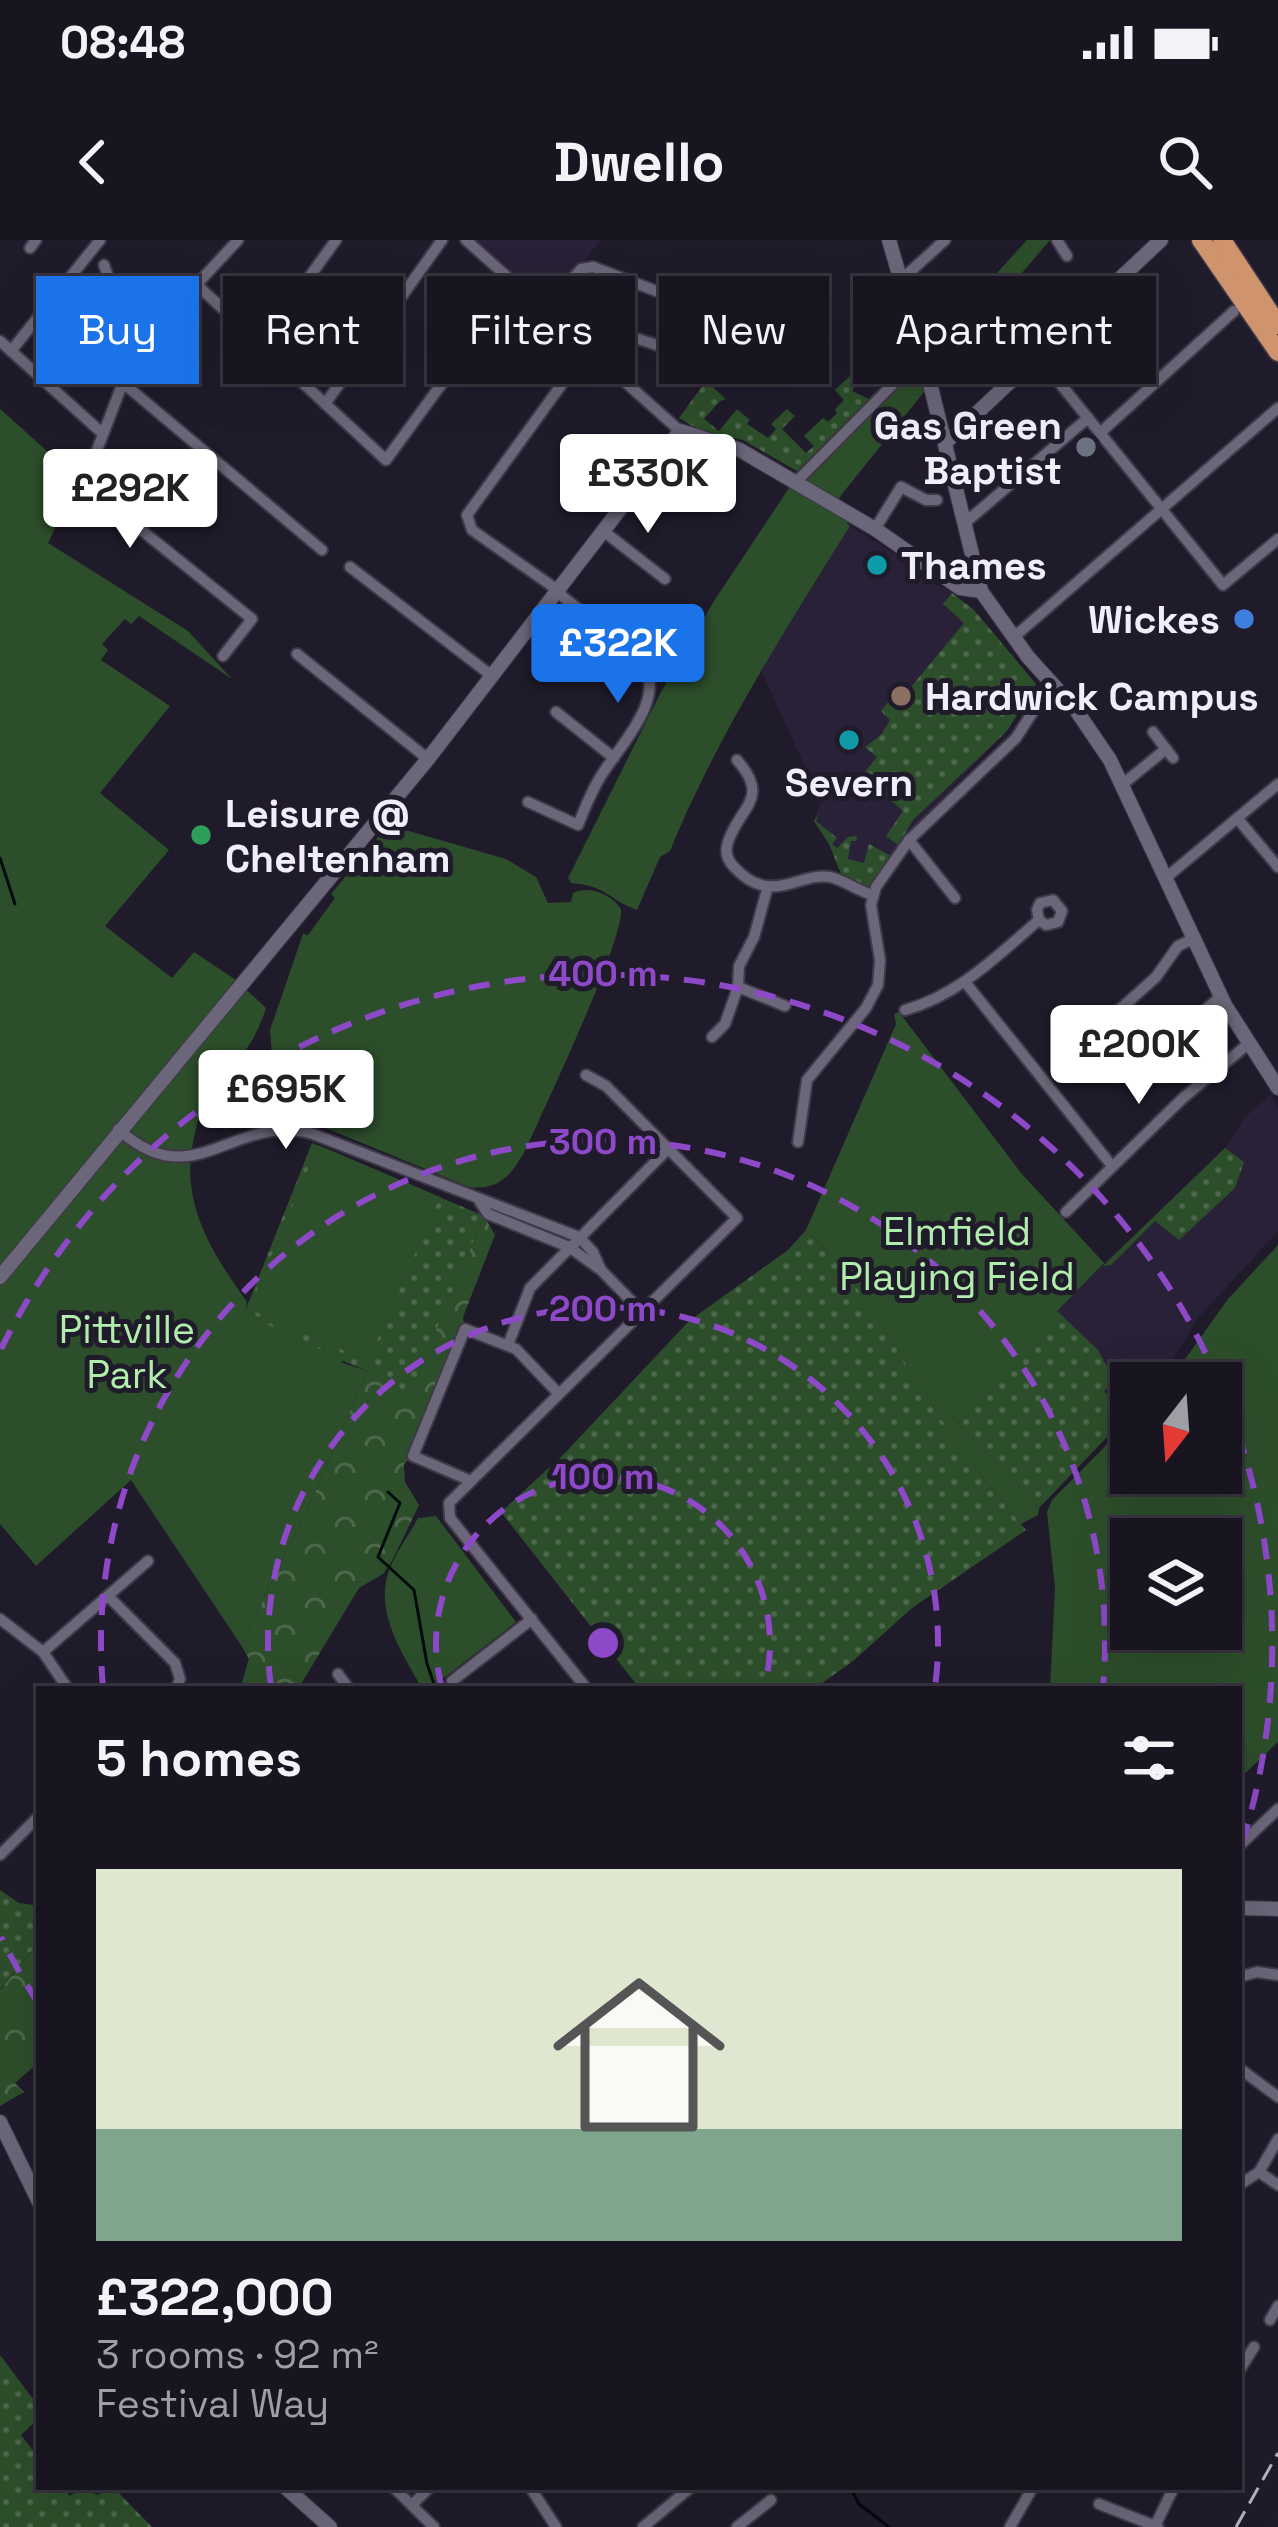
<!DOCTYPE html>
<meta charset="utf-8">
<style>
body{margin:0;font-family:"Space Grotesk",sans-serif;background:#211d29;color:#f1f3f6;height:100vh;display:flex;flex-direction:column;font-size:45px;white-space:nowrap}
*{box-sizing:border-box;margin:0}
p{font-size:39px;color:#9f9ea5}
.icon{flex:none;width:66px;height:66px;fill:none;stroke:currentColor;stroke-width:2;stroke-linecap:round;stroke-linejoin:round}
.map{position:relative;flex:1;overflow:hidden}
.drawer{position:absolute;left:36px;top:1446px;width:1206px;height:804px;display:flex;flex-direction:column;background:#181420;border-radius:0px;box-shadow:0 12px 48px #0002,0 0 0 3px #36333e}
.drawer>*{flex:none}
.hud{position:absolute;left:36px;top:36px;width:1206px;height:108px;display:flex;gap:24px}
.needle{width:78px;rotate:197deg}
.controls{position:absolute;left:1110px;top:1122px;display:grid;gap:24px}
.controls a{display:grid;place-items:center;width:132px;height:132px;border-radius:0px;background:#181420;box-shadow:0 12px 48px #0002,0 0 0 3px #36333e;font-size:60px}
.price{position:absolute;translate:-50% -102px;padding:0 27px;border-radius:12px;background:#fff;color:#222;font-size:39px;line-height:78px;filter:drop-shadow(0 3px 6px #0008)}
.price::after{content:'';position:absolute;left:50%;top:72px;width:36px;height:27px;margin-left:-18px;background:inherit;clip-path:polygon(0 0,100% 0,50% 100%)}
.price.selected{background:#1a73e8;color:#fff}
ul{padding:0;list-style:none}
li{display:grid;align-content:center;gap:24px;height:636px;padding:0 60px}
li+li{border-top:3px solid #36333e}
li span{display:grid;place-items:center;height:372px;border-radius:0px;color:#555}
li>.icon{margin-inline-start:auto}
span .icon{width:216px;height:216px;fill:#fffc;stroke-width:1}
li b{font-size:51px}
h2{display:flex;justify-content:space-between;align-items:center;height:144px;padding:0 60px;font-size:51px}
.pill{padding:0 42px;border-radius:0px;background:#181420;box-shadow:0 12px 48px #0002,0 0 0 3px #36333e;font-size:42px;line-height:108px}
.pill.selected{background:#1a73e8;color:#fff}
.status{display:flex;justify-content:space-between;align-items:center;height:84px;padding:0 60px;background:#181420;direction:ltr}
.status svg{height:33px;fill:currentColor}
header{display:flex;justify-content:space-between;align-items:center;height:156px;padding:0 60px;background:#181420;font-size:54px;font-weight:600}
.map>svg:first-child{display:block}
</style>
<div class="status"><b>08:48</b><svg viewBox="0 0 49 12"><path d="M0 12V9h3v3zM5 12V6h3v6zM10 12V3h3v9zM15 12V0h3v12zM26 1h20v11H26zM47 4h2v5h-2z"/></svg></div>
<header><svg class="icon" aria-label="back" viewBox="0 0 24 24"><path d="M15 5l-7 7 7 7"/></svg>Dwello<svg class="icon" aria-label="search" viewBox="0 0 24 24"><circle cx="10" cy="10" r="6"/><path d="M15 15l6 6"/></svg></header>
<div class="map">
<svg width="1278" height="2287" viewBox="0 0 1278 2287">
<defs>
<pattern id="grass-dots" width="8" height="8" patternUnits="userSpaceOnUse" patternTransform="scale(3)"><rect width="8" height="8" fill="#2d4e2b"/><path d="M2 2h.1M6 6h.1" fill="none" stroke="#4c684b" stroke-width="1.8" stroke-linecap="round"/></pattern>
<pattern id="forest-crowns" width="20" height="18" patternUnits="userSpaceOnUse" patternTransform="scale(3)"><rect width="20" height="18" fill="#2d4e2b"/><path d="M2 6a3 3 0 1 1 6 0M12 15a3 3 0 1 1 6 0" fill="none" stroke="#4c684b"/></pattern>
</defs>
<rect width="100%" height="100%" fill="#201b2b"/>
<!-- built -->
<g fill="#282137">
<path d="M466 0H601L543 71Z"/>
<path d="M850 286 915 326V336L948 350 974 370 1036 444 1007 491 902 599 872 647 843 639 829 604 814 581 821 562 761 430Z"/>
<path d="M1270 855 1278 868V991L1197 1079 1166 1131 1154 1143H1131V1172L1039 1268 953 1178 1104 1023 1225 908 1244 878Z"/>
</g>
<!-- grass -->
<g fill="url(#grass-dots)">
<path d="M851 135 859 138 852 151 869 159 797 231 743 200 699 190 679 178 706 141 726 159 720 161 704 179 719 191 737 169 750 180 747 184 768 198 776 189 771 184 787 169 795 176 782 189 806 213 814 206 804 196 823 178 828 182 837 173 835 169 844 160 835 150Z"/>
<path d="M952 353 974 370 1036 444 1007 491 913 580 898 605 886 596 903 571 862 535 877 517 865 507 881 495 890 480 881 471 889 461 897 464 964 383 943 364Z"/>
<path d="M819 572 816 581 837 598 832 604 837 608 848 597 857 596 856 601H851L848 619 864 623 869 604 891 616 872 647 843 639 829 604 814 581Z"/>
<path d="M312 903 484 976 409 1156 367 1131 260 1086 246 1069Z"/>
<path d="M1225 908 1244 922 1235 948 1179 1000 1155 981 1111 1025 1103 1026Z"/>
<path d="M806 990 847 1032 966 1217 1026 1290 912 1368 853 1421 814 1449H640L501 1272 564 1214 689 1081 788 1010Z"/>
<path d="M1056 1070 1098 1110 1113 1138 1104 1152 1131 1172 1039 1268 953 1178Z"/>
<path d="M0 1650 19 1663 39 1666V1702L0 1749Z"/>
<path d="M0 2115 39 2167V2178L21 2195 39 2218V2247H63L70 2256 81 2248 98 2255 113 2247 152 2287H0Z"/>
</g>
<!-- forest -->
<g fill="url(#forest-crowns)">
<path d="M484 976 495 995 463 1077 465 1089 413 1216 404 1224 405 1242 419 1265 392 1321 383 1334 359 1348 298 1449H240L249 1419 241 1405 313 1257 367 1131 409 1155Z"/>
<path d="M39 1702V1822L15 1843 24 1852 0 1866V1750Z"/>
</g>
<!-- park -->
<g fill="#2d4e2b" fill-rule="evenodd">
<path d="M1027 0H1050L1016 40 1028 58C994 90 967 129 924 152L842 254 835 265 853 276 847 283 850 286C784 392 717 496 670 611L660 617 637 670C609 660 608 646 571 643L568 638 661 452 714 361 789 248 914 124Z"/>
<path d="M0 169 66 228 62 234 71 254 48 303 188 391 232 439 139 376 131 384 125 379 102 404 108 410 101 420 170 466 100 553 169 610 105 686 172 738 194 712 236 740 266 768C250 817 231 823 205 862 198 872 197 886 194 898 179 962 211 1011 247 1062L246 1070 256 1077 260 1086 268 1085 341 1119 343 1123 367 1131 313 1257 241 1405 131 1240 36 1326 0 1284Z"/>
<path d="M388 585 506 619 536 637 548 663 571 662 573 653C589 645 611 654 621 669 624 701 544 868 526 909 512 934 500 951 469 947L299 877 287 860 273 830 270 790 303 694 308 695 335 658 331 654Z"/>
<path d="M899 772 1021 933 1104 1023 953 1178 1039 1268 1038 1275 1021 1284 966 1217 847 1032 806 990 896 784 894 774Z"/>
<path d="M318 905 440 957 368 1121 249 1069Z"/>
<path d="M1278 1005V1502L1239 1539V1449H1050L1055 1348 1047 1272 1052 1260 1131 1180V1233H1221V1143H1168L1228 1059ZM1131 1299H1221V1389H1131Z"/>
<path d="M436 1276 516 1382 441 1440 444 1449H417L420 1445C401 1411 373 1369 390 1328 397 1310 409 1296 418 1278Z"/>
</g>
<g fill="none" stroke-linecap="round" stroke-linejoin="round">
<!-- stream -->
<g stroke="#000b0e" stroke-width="3">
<path d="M0 618 15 664"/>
<path d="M388 1252 400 1263 378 1317 414 1350 427 1424 436 1449"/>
<path d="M850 2247 859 2264 889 2287"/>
</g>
<!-- minor casing -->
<g stroke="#3d3946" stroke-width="14">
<g id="minor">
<path d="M466 0 680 191"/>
<path d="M1057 0 1067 16"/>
<path d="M30 8 36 0"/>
<path d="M104 25 135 111"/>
<path d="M902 39 945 0"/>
<path d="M196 44 386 220 514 45"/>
<path d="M543 71 581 29 593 27 672 57C691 76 685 98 660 106L638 99"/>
<path d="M0 101 102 193"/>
<path d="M260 105 336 0"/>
<path d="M11 111 100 0"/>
<path d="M1037 115 1223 345 1278 299"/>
<path d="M123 143 322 310"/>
<path d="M325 164 442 0"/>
<path d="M1100 193 1234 71"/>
<path d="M797 241 923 114"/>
<path d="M966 282 1088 178"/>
<path d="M875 289 901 247 926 260H937"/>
<path d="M602 290 665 339"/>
<path d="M350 327 492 436"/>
<path d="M559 351 472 290 467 275 586 111"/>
<path d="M1014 397 1278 168"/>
<path d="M297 414 428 519"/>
<path d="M223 416 252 379 84 244 135 111 238 0"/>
<path d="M556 472 614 518"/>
<path d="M1153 492 1173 518"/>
<path d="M737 520C771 559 740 566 728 602 725 611 727 620 734 627 771 667 798 632 830 637 844 640 858 651 873 655"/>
<path d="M1123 544 1166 509"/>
<path d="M528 562 578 585C584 570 590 555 598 541 616 508 668 462 643 421L557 352"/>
<path d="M1237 578 1278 627"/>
<path d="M909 600 955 658"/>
<path d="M1168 636 1278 544"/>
<path d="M965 742 1112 926"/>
<path d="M738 747 785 766"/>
<path d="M905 770C959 755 998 715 1039 680L1037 670 1040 663 1053 660 1062 671 1058 682 1046 685 1039 680"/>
<path d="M1117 772 1156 737 1178 706 1195 698"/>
<path d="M712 797 725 784 738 747 739 726 754 697 768 646"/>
<path d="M1155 815 1221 756"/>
<path d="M586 835 606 846 737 978 449 1263 450 1278 587 1449"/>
<path d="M118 889C195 959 233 871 313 894L579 997 593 1012 601 1030"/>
<path d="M798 902 807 840 866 768 878 745 880 720 871 665 876 647 909 600 1016 498 1052 442"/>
<path d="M480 962 488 974 569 1007 601 1030 641 1071"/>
<path d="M1066 972 1183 858 1248 804"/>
<path d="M508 1105 530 1048 668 909"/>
<path d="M471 1241 413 1216 465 1089 516 1109 558 1153"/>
<path d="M108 1356 175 1423 180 1439 176 1449"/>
<path d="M0 1379 43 1412 68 1449"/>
<path d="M43 1412 148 1321"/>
<path d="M338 1434 349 1449"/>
<path d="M452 1441 532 1379"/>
<path d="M1239 1606 1278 1569"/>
<path d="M0 1615 39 1576"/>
<path d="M1239 1737 1257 1732 1278 1735"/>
<path d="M1239 1828 1278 1857"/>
<path d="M1259 1932 1278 1945"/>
<path d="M1239 1945 1259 1932 1278 1899"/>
<path d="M1270 2080 1278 2066"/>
<path d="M1239 2131 1254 2107"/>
<path d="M393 2247 434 2287"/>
<path d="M530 2247 556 2287"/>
<path d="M1099 2264 1158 2287"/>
<path d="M412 2265 430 2247"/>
<path d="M1155 2286 1174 2247"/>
<path d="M643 2287 690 2248"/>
<path d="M737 2287 771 2260"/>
<path d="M1010 2287 1033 2247"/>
</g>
</g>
<!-- tertiary casing -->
<g stroke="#3d3946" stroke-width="16">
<g id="tertiary">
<path d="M889 0 927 131 981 351 1028 417 1076 470 1110 520 1225 765 1278 848"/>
<path d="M945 203 1161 0"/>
<path d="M0 1037 428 519 680 191 740 210 875 289 960 348 981 351"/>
<path d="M1239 1668 1278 1669"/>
<path d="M0 1882 39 1962"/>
<path d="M285 2247 330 2287"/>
</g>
</g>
<!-- trunk casing -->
<g stroke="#3d3946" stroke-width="21">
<g id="trunk">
<path d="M1201 0 1278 112"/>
<path d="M1222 0 1278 85"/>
</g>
</g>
<!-- minor -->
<use href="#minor" stroke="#6b6679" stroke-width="10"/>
<!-- tertiary -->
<use href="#tertiary" stroke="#6b6679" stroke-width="14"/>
<!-- trunk -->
<use href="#trunk" stroke="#cf946e" stroke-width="18"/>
<!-- rail -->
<path stroke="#b6b2bf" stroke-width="3" stroke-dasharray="18 9" stroke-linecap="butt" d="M1236 2287 1278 2213"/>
</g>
<!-- distance rings -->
<g fill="none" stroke="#8d49c8" stroke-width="6" stroke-dasharray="21 15">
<path d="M442 1448A167 167 0 1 1 764 1448"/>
<path d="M271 1447A335 335 0 1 1 935 1447"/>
<path d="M103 1447A502 502 0 1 1 1103 1447"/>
<path d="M38 1763A670 670 0 0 1 1 1697M1 1109A670 670 0 0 1 1240 1610"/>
</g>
<!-- markers -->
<circle fill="#6b7280" stroke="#201b2b" stroke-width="4.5" cx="1086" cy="207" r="12"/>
<g fill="#0f9aa8" stroke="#201b2b" stroke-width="4.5">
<circle cx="877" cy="325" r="12"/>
<circle cx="849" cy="500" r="12"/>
</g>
<circle fill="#3f7fe0" stroke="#201b2b" stroke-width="4.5" cx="1244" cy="379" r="12"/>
<circle fill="#8d6e63" stroke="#201b2b" stroke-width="4.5" cx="901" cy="456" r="12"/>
<circle fill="#2e9e5b" stroke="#201b2b" stroke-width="4.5" cx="201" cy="595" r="12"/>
<g text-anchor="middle" stroke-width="10" stroke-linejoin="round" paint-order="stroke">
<!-- poi labels -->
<g font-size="39" font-weight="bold" fill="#f1eefa" stroke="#201b2b" text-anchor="start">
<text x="1062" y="199" text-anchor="end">Gas Green<tspan x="1062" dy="45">Baptist</tspan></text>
<text x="901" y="339">Thames</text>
<text x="1220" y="393" text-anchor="end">Wickes</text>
<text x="925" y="470">Hardwick Campus</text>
<text x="849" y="556" text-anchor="middle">Severn</text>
<text x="225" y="587">Leisure @<tspan x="225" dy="45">Cheltenham</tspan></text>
</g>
<!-- park labels -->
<g font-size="39" fill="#b1edab" stroke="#201b2b">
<text x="957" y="1005">Elmfield<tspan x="957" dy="45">Playing Field</tspan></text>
<text x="127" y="1103">Pittville<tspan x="127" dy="45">Park</tspan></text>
</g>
</g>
<circle cx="603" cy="1403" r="18" fill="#8d49c8" stroke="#201b2b" stroke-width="6"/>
<g font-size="36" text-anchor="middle" font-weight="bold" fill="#8d49c8" stroke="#201b2b" stroke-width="10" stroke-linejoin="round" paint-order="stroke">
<text x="603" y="746">400 m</text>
<text x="603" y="914">300 m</text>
<text x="603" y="1081">200 m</text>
<text x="603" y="1249">100 m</text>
</g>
</svg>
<div class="controls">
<a><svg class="needle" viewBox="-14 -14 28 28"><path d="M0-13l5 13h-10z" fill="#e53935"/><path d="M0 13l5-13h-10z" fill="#9f9ea5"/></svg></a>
<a><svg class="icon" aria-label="layers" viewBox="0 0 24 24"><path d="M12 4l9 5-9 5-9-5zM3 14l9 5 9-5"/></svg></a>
</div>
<b class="price" style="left:648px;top:296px">£330K</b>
<b class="price" style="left:130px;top:311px">£292K</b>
<b class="price selected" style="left:618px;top:466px">£322K</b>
<b class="price" style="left:1139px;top:867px">£200K</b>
<b class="price" style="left:286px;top:912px">£695K</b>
<div class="hud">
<a class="pill selected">Buy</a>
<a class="pill">Rent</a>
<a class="pill">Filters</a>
<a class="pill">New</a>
<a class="pill">Apartment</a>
</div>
<section class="drawer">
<h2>5 homes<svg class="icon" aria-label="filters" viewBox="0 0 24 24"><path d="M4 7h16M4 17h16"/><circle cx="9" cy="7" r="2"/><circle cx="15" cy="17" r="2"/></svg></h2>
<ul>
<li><span style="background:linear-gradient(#dfe7d0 70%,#7fa58c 0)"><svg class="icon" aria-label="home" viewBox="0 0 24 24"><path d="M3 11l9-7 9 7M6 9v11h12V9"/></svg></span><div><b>£322,000</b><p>3 rooms · 92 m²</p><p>Festival Way</p></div></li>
</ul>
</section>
</div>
